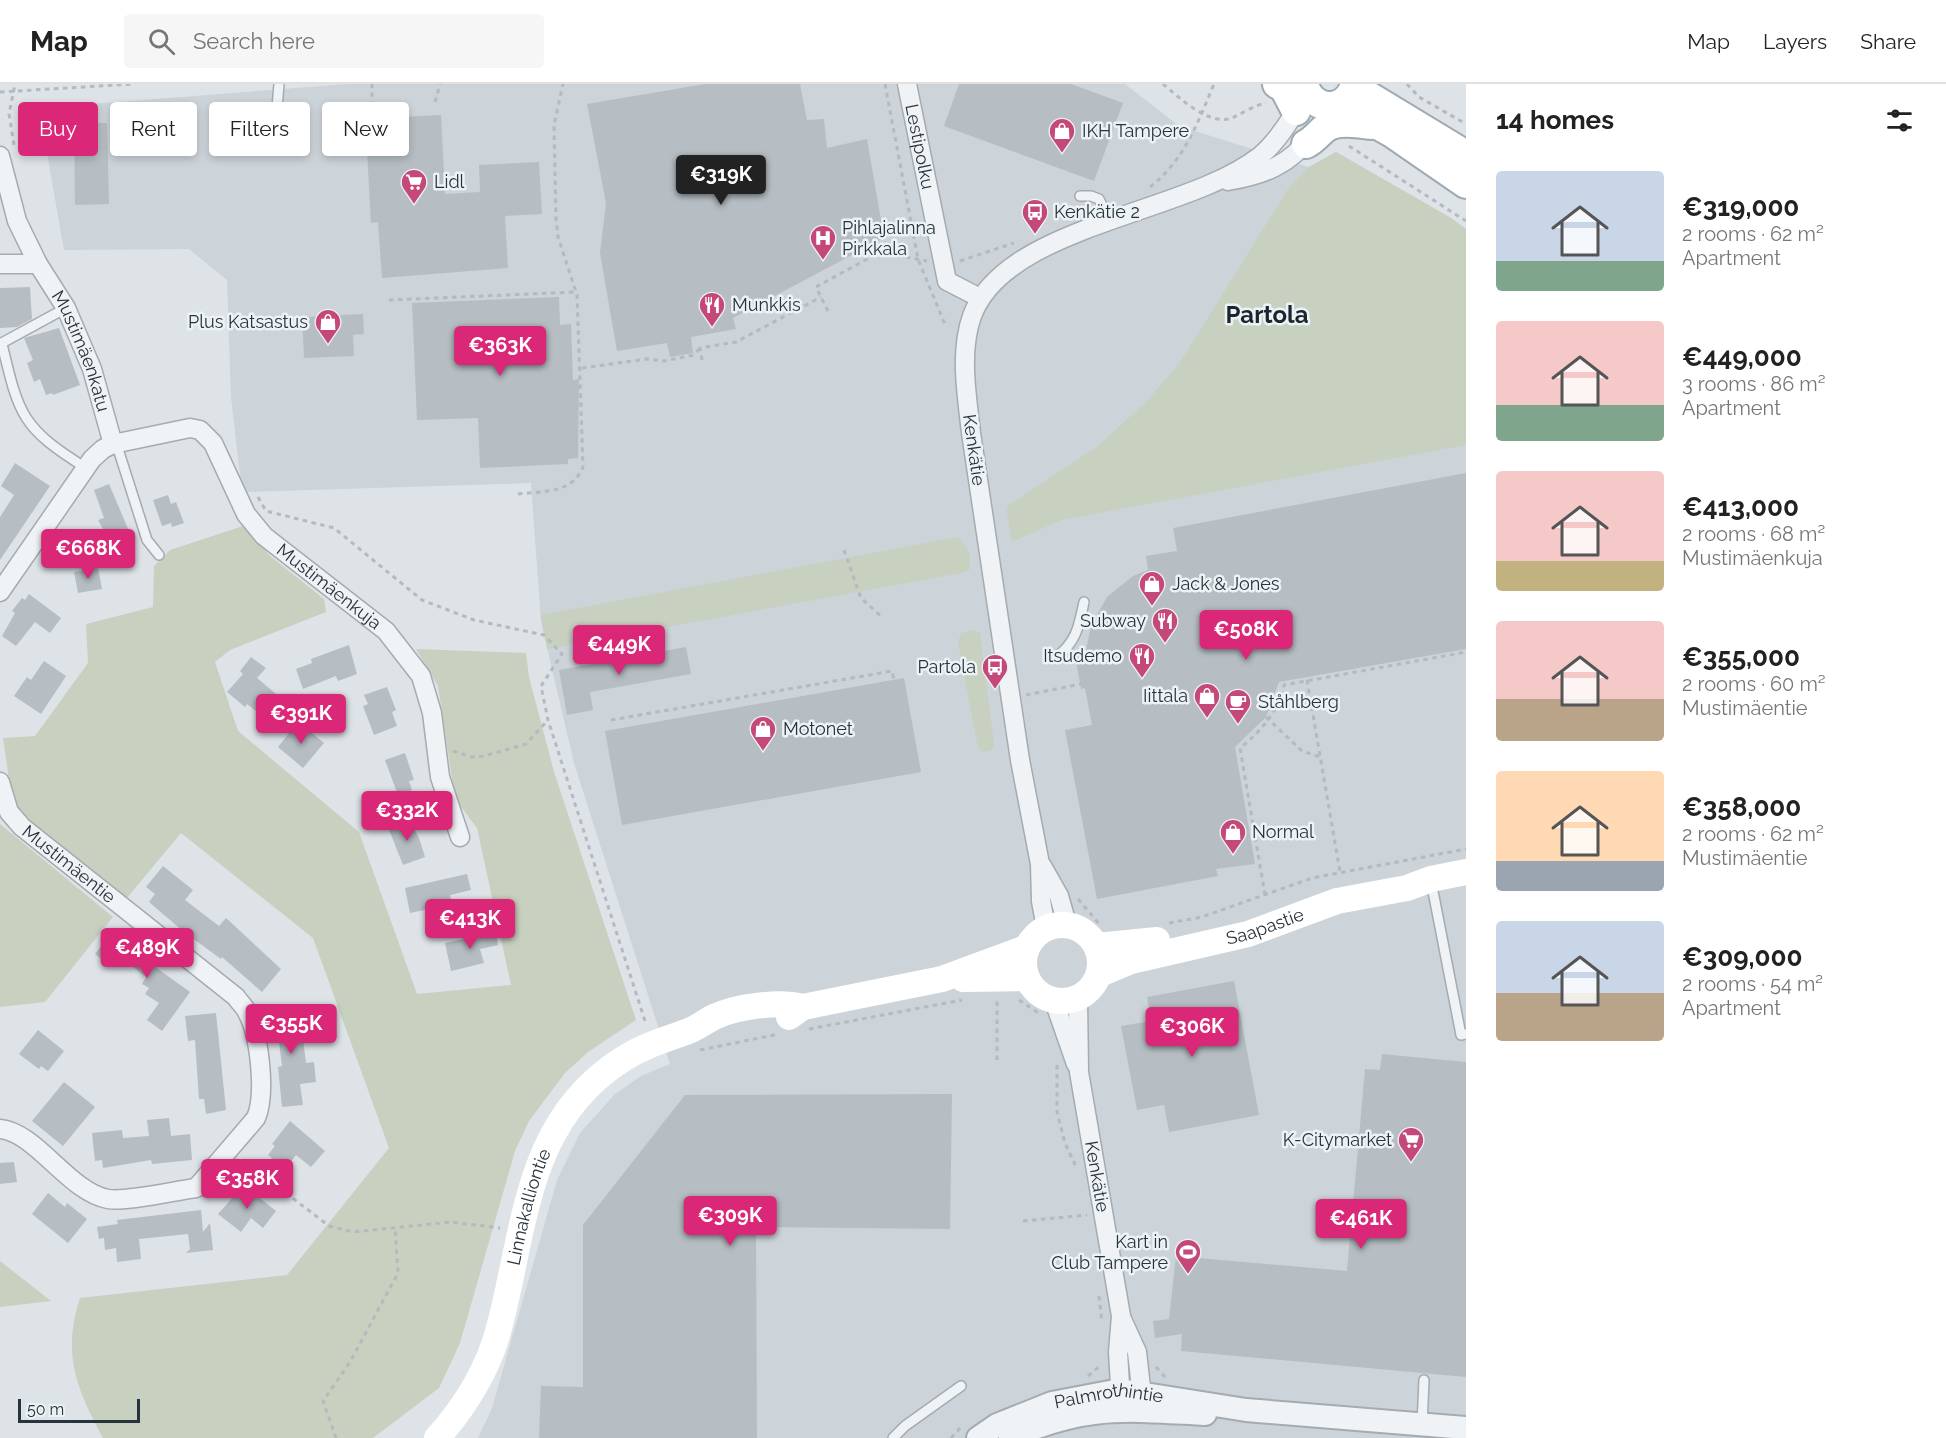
<!DOCTYPE html>
<meta charset="utf-8">
<style>
body{margin:0;font-family:Raleway,sans-serif;background:#f6f6f6;color:#222;height:100vh;display:flex;flex-direction:column;font-size:22px;white-space:nowrap}
*{box-sizing:border-box;margin:0}
p{font-size:20px;color:#767676}
.icon{flex:none;width:33px;height:33px;fill:none;stroke:currentColor;stroke-width:2;stroke-linecap:round;stroke-linejoin:round}
.map{position:relative;flex:1;overflow:hidden}
.side{display:flex;flex-direction:column;background:#fff;width:480px}
.side>*{flex:none}
.guide{position:absolute;left:18px;top:18px;width:570px;height:54px;display:flex;gap:12px}
.scale{position:absolute;left:18px;bottom:15px;width:122px;box-sizing:border-box;padding-left:6px;border:3px solid #28343d;border-top:0;font-size:16px;line-height:21px;white-space:nowrap;color:#28343d;-webkit-text-stroke:4px #edf2f5;paint-order:stroke}
.price{position:absolute;translate:-50% -51px;padding:0 14px;border-radius:6px;background:#db2777;color:#fff;font-size:20px;line-height:39px;filter:drop-shadow(0 2px 3px #0008)}
.price::after{content:'';position:absolute;left:50%;top:36px;width:18px;height:14px;margin-left:-9px;background:inherit;clip-path:polygon(0 0,100% 0,50% 100%)}
.price.on{background:#222;color:#fff}
ul{padding:0;list-style:none}
li{display:flex;align-items:center;gap:18px;height:150px;padding:0 30px}
li span{display:grid;place-items:center;flex:none;width:168px;height:120px;border-radius:6px;color:#555}
li>.icon{margin-inline-start:auto}
span .icon{width:72px;height:72px;fill:#fffc;stroke-width:1}
li b{font-size:26px}
h2{display:flex;justify-content:space-between;align-items:center;height:72px;padding:0 30px;font-size:26px}
.tag{padding:0 21px;border-radius:6px;background:#fff;box-shadow:0 3px 9px #0003;font-size:21px;line-height:54px}
.tag.on{background:#db2777;color:#fff}
header{display:flex;align-items:center;gap:36px;box-sizing:border-box;height:84px;padding:0 30px;background:#fff;border-bottom:2px solid #e0e0e0}
header strong{font-size:28px}
nav{display:flex;gap:33px;margin-inline-start:auto;font-size:21px}
.search{width:420px;height:54px;background:#f6f6f6;display:flex;align-items:center;gap:15px;box-sizing:border-box;padding:0 21px;border-radius:6px;color:#767676;font-size:22px}
main{display:flex;flex:1;min-height:0}
.map>svg:first-child{display:block}
</style>
<header>
<strong>Map</strong>
<div class="search"><svg class="icon" aria-label="search" viewBox="0 0 24 24"><circle cx="10" cy="10" r="6"/><path d="M15 15l6 6"/></svg>Search here</div>
<nav><a>Map</a><a>Layers</a><a>Share</a></nav>
</header>
<main>
<div class="map">
<svg width="1466" height="1354" viewBox="0 0 1466 1354">
<rect width="100%" height="100%" fill="#dee3e7"/>
<!-- built -->
<path fill="#ccd3d9" d="M348 0H1125L1179 42 1309 83 1336 68 1451 134 1466 145V1354H478L492 1324 557 1096 580 1049 615 1010 641 992 670 980 574 679 541 538 531 399 242 408 231 313 227 196 189 165 64 166 39 24Z"/>
<!-- green -->
<g fill="#c8d0c0">
<path d="M1336 68 1451 134 1466 145V361L1061 436 1012 458 1006 423 1098 362 1146 318 1179 280 1288 105 1309 83Z"/>
<path d="M246 441 269 471 324 515 326 528 230 566 215 578 238 647 359 748 417 910 511 901 477 744 455 715 438 602 416 565 526 569 529 593 554 688 636 936 588 968 565 989 529 1037 515 1067 460 1259 439 1304 373 1354H103C76 1304 62 1270 80 1214L287 1191 389 1064 313 854 181 749 126 815 23 733 12 716 3 654 35 652 88 579 86 540 153 523 154 482 170 466Z"/>
<path d="M958 453C968 462 972 472 969 486L961 489 547 565 541 531Z"/>
<path d="M975 546 980 549 994 660 992 666 983 668 978 664 958 558 961 549Z"/>
<path d="M0 740 113 833 45 918 0 923Z"/>
<path d="M0 1177 51 1217 0 1223Z"/>
</g>
<!-- building -->
<g fill="#b6bec3">
<path d="M705 0H800L807 36 824 35 827 64 867 55 884 154 733 234 736 245 691 253 693 269 670 273 667 259 617 267 600 169 606 119 587 20Z"/>
<path d="M959 0H1071L1123 19 1094 97 944 42Z"/>
<path d="M441 31 445 110 480 108 479 81 539 78 542 130 505 132 508 184 382 194 378 138 371 139 367 66 362 67 360 45H367V35Z"/>
<path d="M74 39H107L109 120 75 121Z"/>
<path d="M30 203 32 235 17 243 0 244V204Z"/>
<path d="M559 213 560 241 571 240 573 296 579 295 578 374 568 375V380L480 384 478 334 417 336 412 219Z"/>
<path d="M363 230 364 250 353 251 354 272 304 274 302 233Z"/>
<path d="M59 244 80 301 53 311 52 309 46 311 40 295 34 298 27 279 33 276 24 254Z"/>
<path d="M15 379 50 402 0 476V433L14 411 1 402Z"/>
<path d="M1466 389V565L1279 598 1266 633 1235 663 1255 780 1216 785 1218 792 1097 815 1065 646 1092 641 1085 604 1081 605 1076 577 1084 576 1091 542 1107 513 1133 492 1148 486 1146 472 1177 467 1173 444Z"/>
<path d="M109 400 129 447 113 454H108L98 436 104 434 94 406Z"/>
<path d="M168 411 171 420 176 418 184 439 172 443 171 439 162 442 153 416Z"/>
<path d="M98 484 102 505 78 509 74 488Z"/>
<path d="M29 510 61 534 50 549 35 538 16 562 2 552 15 529 12 527 22 514 25 516Z"/>
<path d="M349 561 357 590 338 597 336 592 303 605 296 585 312 579 311 575Z"/>
<path d="M686 563 691 590 590 608 593 626 567 631 559 586Z"/>
<path d="M251 573 266 584 257 594 276 610 260 630 247 620 245 623 227 608 243 590 240 587Z"/>
<path d="M44 577 66 592 41 630 14 612 27 593 31 596Z"/>
<path d="M904 594 921 688 622 741 605 647Z"/>
<path d="M387 603 396 626 392 628 397 642 374 651 363 622 368 620 364 611Z"/>
<path d="M298 638 324 659 303 684 278 663Z"/>
<path d="M405 669 414 696 409 697 412 706 398 711 385 676Z"/>
<path d="M409 736 419 754 425 773 403 781 388 743Z"/>
<path d="M163 782 193 806 185 816 219 842 226 834 281 885 262 908 222 873 221 875 184 848 149 818 155 810 146 803Z"/>
<path d="M467 790 471 806 450 811 452 820 410 829 405 804Z"/>
<path d="M495 844 498 861 480 865 484 879 451 887 445 859 478 852 477 848Z"/>
<path d="M114 846 143 869 140 872 190 908 162 947 147 936 159 919 145 910 149 904 142 900 146 893 119 872 111 882 95 870Z"/>
<path d="M1234 897 1259 1031 1169 1048 1164 1021 1137 1026 1121 942 1151 937 1147 913Z"/>
<path d="M296 920 298 939H301L306 979 314 978 316 998 300 1000 303 1021 282 1023 278 983 282 982 278 950 274 951 271 923Z"/>
<path d="M216 929 226 1026 206 1030 204 1015H199L195 956 188 957 185 932Z"/>
<path d="M38 946 64 967 48 987 41 982 39 985 19 970Z"/>
<path d="M1382 970 1466 978V1293L1181 1267 1182 1250 1155 1254 1153 1237 1169 1235 1176 1172 1347 1187 1365 985 1380 986Z"/>
<path d="M64 998 95 1023 63 1062 32 1037Z"/>
<path d="M952 1010 950 1145 756 1143 757 1354H539L541 1302 583 1303V1141L685 1011Z"/>
<path d="M169 1034 171 1052 190 1050 192 1076 152 1080 151 1076 103 1084 102 1076 95 1077 92 1049 122 1046 123 1054 149 1052 147 1036Z"/>
<path d="M290 1037 325 1067 311 1083 296 1071 285 1085 268 1071 275 1062 272 1060Z"/>
<path d="M14 1078 17 1098 0 1100V1079Z"/>
<path d="M244 1101 276 1127 263 1144 251 1134 241 1148 218 1130Z"/>
<path d="M48 1109 65 1123 67 1119 87 1135 68 1159 32 1130Z"/>
<path d="M201 1126 203 1148 210 1139 213 1166 186 1169 190 1165 188 1150 139 1155 141 1175 117 1178 116 1164 105 1166 104 1154 99 1155 97 1143 118 1140 117 1136Z"/>
</g>
<g fill="none" stroke-linecap="round" stroke-linejoin="round">
<!-- service casing -->
<g stroke="#a4abb1" stroke-width="12">
<g id="service">
<path d="M277 24 279 0"/>
<path d="M1080 112H1091L1099 115 1110 138"/>
<path d="M0 260 66 224"/>
<path d="M2 260C19 332 22 344 86 384"/>
<path d="M113 360 119 368 147 456 159 471"/>
<path d="M1056 573C1076 559 1079 542 1084 518"/>
<path d="M1431 797 1461 951 1466 950"/>
<path d="M1422 1341 1424 1296"/>
<path d="M893 1354 905 1342 961 1302"/>
</g>
</g>
<!-- minor casing -->
<g stroke="#a4abb1" stroke-width="21">
<g id="minor">
<path id="s1" d="M907 0 947 197 980 214"/>
<path id="s2" d="M0 72 17 137 38 180 66 224 92 285 113 360"/>
<path d="M1228 97C1263 91 1291 81 1311 51"/>
<path d="M0 180H38"/>
<path id="s3" d="M0 508 92 375 103 365 113 360 190 344 200 346 213 359 246 430 264 452 386 547 421 592 432 629 440 693 460 753"/>
<path id="s4" d="M0 698 9 728 22 743 236 913C239 918 245 923 247 928 260 951 266 1011 256 1034L196 1104C174 1107 127 1118 108 1115 69 1108 36 1048 0 1045"/>
<path d="M1042 782 1059 812 1067 840"/>
<path d="M1046 844 1041 817 1040 780 1020 676 971 349C967 312 959 268 972 232 1005 141 1187 130 1260 72 1277 58 1290 37 1301 18"/>
<path id="s5" d="M1078 914 1079 988 1121 1232 1118 1268 1121 1318"/>
<path d="M1054 917 1076 980"/>
<path d="M1121 1233 1137 1268 1143 1321"/>
</g>
</g>
<!-- tertiary casing -->
<g stroke="#a4abb1" stroke-width="26">
<g id="tertiary">
<path id="s6" d="M978 1354 997 1341 1052 1319 1120 1306 1246 1326 1466 1344"/>
<path d="M1010 1354C1086 1320 1125 1326 1205 1330"/>
</g>
</g>
<!-- primary casing -->
<g stroke="#9eaab2" stroke-width="32">
<g id="primary">
<path d="M1277 0 1284 4 1296 27"/>
<path d="M1304 0C1310 24 1339 31 1352 8"/>
<path d="M1354 3 1466 71"/>
<path d="M1340 20 1392 49 1466 100"/>
<path d="M1306 60C1314 56 1317 51 1324 45 1336 35 1357 39 1371 41"/>
</g>
</g>
<!-- path -->
<g stroke="#b4babe" stroke-width="3" stroke-dasharray="4.5 4.5" stroke-linecap="butt">
<path d="M885 0 918 175 946 243"/>
<path d="M1163 0C1180 14 1208 42 1232 34 1243 29 1255 21 1266 19"/>
<path d="M1407 0 1419 13 1466 40"/>
<path d="M0 8 134 0"/>
<path d="M435 18 440 0"/>
<path d="M372 22V0"/>
<path d="M14 61 9 30 15 0"/>
<path d="M1349 62 1466 137"/>
<path d="M1150 103C1184 77 1198 38 1214 0"/>
<path d="M960 177 1014 159"/>
<path d="M389 216 576 208"/>
<path d="M828 227 816 203 880 168 927 177"/>
<path d="M702 276 700 264 736 258 821 213"/>
<path d="M582 284 647 275 664 277 694 271 700 264"/>
<path d="M518 410C543 407 572 410 583 383L577 211 558 153 556 134 554 41 563 0"/>
<path d="M258 413 266 427 334 444 422 516 474 536 544 551 562 570 541 602 548 636 646 940"/>
<path d="M844 466 861 514 883 534"/>
<path d="M1307 596 1340 788"/>
<path d="M1026 611 1081 600"/>
<path d="M1266 633 1302 667 1320 673"/>
<path d="M611 636 892 587 894 596"/>
<path d="M453 667 472 673 484 672 526 660 548 636"/>
<path d="M1265 811 1240 664C1262 646 1277 629 1284 601L1466 568"/>
<path d="M1078 815 1101 842"/>
<path d="M1169 839 1202 833 1312 794 1466 765"/>
<path d="M1019 916 1040 930"/>
<path d="M809 945 962 916"/>
<path d="M700 966 779 950"/>
<path d="M997 976V915"/>
<path d="M1057 981V1028L1065 1059 1077 1085"/>
<path d="M243 1076 329 1142 353 1148 451 1138 500 1144"/>
<path d="M1023 1137 1087 1131"/>
<path d="M1099 1212 1102 1239"/>
<path d="M1156 1283 1166 1294"/>
<path d="M1088 1292 1101 1281"/>
<path d="M336 1354 323 1317 350 1278 398 1189 395 1144"/>
<path d="M951 1354 962 1342"/>
</g>
<!-- service -->
<use href="#service" stroke="#f0f3f5" stroke-width="9"/>
<!-- minor -->
<use href="#minor" stroke="#f0f3f5" stroke-width="18"/>
<!-- tertiary -->
<use href="#tertiary" stroke="#f0f3f5" stroke-width="22"/>
<!-- secondary -->
<g stroke="#fff" stroke-width="26">
<circle cx="1062" cy="879" r="38"/>
<path d="M1097 862 1157 856"/>
<path id="s7" d="M1100 890 1131 877 1248 850 1337 817 1407 804 1431 795 1466 788"/>
<path d="M963 895 1027 894"/>
<path d="M789 933 803 923 942 895 1026 864"/>
<path id="s8" d="M437 1354C465 1323 489 1284 499 1244 526 1143 525 1037 623 975 643 962 664 956 686 948 696 945 704 938 714 933 737 922 779 917 803 923"/>
</g>
<!-- primary -->
<use href="#primary" stroke="#fff" stroke-width="28"/>
</g>
<!-- icons -->
<defs>
<g id="shop-pin" transform="scale(1.35)"><path d="M0 17L-7.5 6A9.5 9.5 0 1 1 7.5 6Z" fill="#c54978" stroke="#edf2f5"/><path d="M-5-2.5h2.3a2.7 3.5 0 0 1 5.4 0H5L5.5 6h-11ZM-1.5-2.5h3a1.5 2.3 0 0 0-3 0Z" fill="#fff"/></g>
<g id="supermarket-pin" transform="scale(1.35)"><path d="M0 17L-7.5 6A9.5 9.5 0 1 1 7.5 6Z" fill="#c54978" stroke="#edf2f5"/><path d="M-6-5.5h2.5l.6 2H6L4.5 2H-2.5L-4.4-4H-6ZM-1.5 3.2a1.3 1.3 0 1 0 .1 0ZM3 3.2a1.3 1.3 0 1 0 .1 0Z" fill="#fff"/></g>
<g id="bus-pin" transform="scale(1.35)"><path d="M0 17L-7.5 6A9.5 9.5 0 1 1 7.5 6Z" fill="#c54978" stroke="#edf2f5"/><path d="M-5-6H5V4H4V6H2V4H-2V6H-4V4H-5ZM-3.5-4V0h7V-4ZM-3.5 1.2v1.5H-2V1.2ZM2 1.2v1.5H3.5V1.2Z" fill="#fff"/></g>
<g id="hospital-pin" transform="scale(1.35)"><path d="M0 17L-7.5 6A9.5 9.5 0 1 1 7.5 6Z" fill="#c54978" stroke="#edf2f5"/><path d="M-5-5h3v3.5h4V-5h3V5h-3V1.5h-4V5h-3Z" fill="#fff"/></g>
<g id="restaurant-pin" transform="scale(1.35)"><path d="M0 17L-7.5 6A9.5 9.5 0 1 1 7.5 6Z" fill="#c54978" stroke="#edf2f5"/><path d="M-5-6h1v4h1v-4h1v4h1v-4h1v5L-1.5 .5V6h-2V.5L-5-1ZM5-6V6H3V1.5H1.5Q1.5-4 5-6Z" fill="#fff"/></g>
<g id="cafe-pin" transform="scale(1.35)"><path d="M0 17L-7.5 6A9.5 9.5 0 1 1 7.5 6Z" fill="#c54978" stroke="#edf2f5"/><path d="M-5.5-4.5H6V0H3Q3 3.5 0 3.5H-2.5Q-5.5 3.5-5.5 0ZM3-3.2v2h1.7v-2ZM-6 4.5H4V6H-6Z" fill="#fff"/></g>
<g id="stadium-pin" transform="scale(1.35)"><path d="M0 17L-7.5 6A9.5 9.5 0 1 1 7.5 6Z" fill="#c54978" stroke="#edf2f5"/><path d="M0-5a6.5 5 0 1 0 0 10a6.5 5 0 1 0 0-10ZM-3.5-1.8h7v3.6h-7Z" fill="#fff"/></g>
</defs>
<g fill-rule="evenodd">
<use href="#shop-pin" x="1062" y="47"/>
<use href="#supermarket-pin" x="414" y="98"/>
<use href="#bus-pin" x="1035" y="128"/>
<use href="#hospital-pin" x="823" y="154"/>
<use href="#restaurant-pin" x="712" y="221"/>
<use href="#shop-pin" x="328" y="238"/>
<use href="#shop-pin" x="1152" y="500"/>
<use href="#restaurant-pin" x="1165" y="537"/>
<use href="#restaurant-pin" x="1142" y="572"/>
<use href="#bus-pin" x="995" y="583"/>
<use href="#shop-pin" x="1207" y="612"/>
<use href="#cafe-pin" x="1238" y="618"/>
<use href="#shop-pin" x="763" y="645"/>
<use href="#shop-pin" x="1233" y="748"/>
<use href="#supermarket-pin" x="1411" y="1056"/>
<use href="#stadium-pin" x="1188" y="1168"/>
</g>
<g text-anchor="middle" stroke-width="5" stroke-linejoin="round" paint-order="stroke">
<!-- poi labels -->
<g font-size="18" fill="#28343d" stroke="#edf2f5" text-anchor="start">
<text x="1082" y="53">IKH Tampere</text>
<text x="434" y="104">Lidl</text>
<text x="1054" y="134">Kenkätie 2</text>
<text x="842" y="150">Pihlajalinna<tspan x="842" dy="21">Pirkkala</tspan></text>
<text x="732" y="227">Munkkis</text>
<text x="308" y="244" text-anchor="end">Plus Katsastus</text>
<text x="1172" y="506">Jack &amp; Jones</text>
<text x="1146" y="543" text-anchor="end">Subway</text>
<text x="1122" y="578" text-anchor="end">Itsudemo</text>
<text x="976" y="589" text-anchor="end">Partola</text>
<text x="1188" y="618" text-anchor="end">Iittala</text>
<text x="1258" y="624">Ståhlberg</text>
<text x="783" y="651">Motonet</text>
<text x="1252" y="754">Normal</text>
<text x="1392" y="1062" text-anchor="end">K-Citymarket</text>
<text x="1168" y="1164" text-anchor="end">Kart in<tspan x="1168" dy="21">Club Tampere</tspan></text>
</g>
<!-- street labels -->
<g font-size="18" fill="#28343d" stroke="#edf2f5">
<text dy="6" stroke="none"><textPath href="#s1" startOffset="64">Lestipolku</textPath></text>
<text dy="6" stroke="none"><textPath href="#s2" startOffset="213">Mustimäenkatu</textPath></text>
<text transform="translate(974 366) rotate(82)" y="6">Kenkätie</text>
<text dy="6" stroke="none"><textPath href="#s3" startOffset="484">Mustimäenkuja</textPath></text>
<text dy="6" stroke="none"><textPath href="#s4" startOffset="111">Mustimäentie</textPath></text>
<text dy="6" stroke="none"><textPath href="#s7" startOffset="172">Saapastie</textPath></text>
<text dy="6" stroke="none"><textPath href="#s5" startOffset="180">Kenkätie</textPath></text>
<text dy="6" stroke="none"><textPath href="#s8" startOffset="252">Linnakalliontie</textPath></text>
<text dy="6" stroke="none"><textPath href="#s6" startOffset="140">Palmrothintie</textPath></text>
</g>
<!-- district labels -->
<g font-size="24" font-weight="bold" fill="#1b252d" stroke="#edf2f5">
<text x="1267" y="239">Partola</text>
</g>
</g>
</svg>
<div class="scale">50 m</div>
<b class="price on" style="left:721px;top:122px">€319K</b>
<b class="price" style="left:500px;top:293px">€363K</b>
<b class="price" style="left:88px;top:496px">€668K</b>
<b class="price" style="left:1246px;top:577px">€508K</b>
<b class="price" style="left:619px;top:592px">€449K</b>
<b class="price" style="left:301px;top:661px">€391K</b>
<b class="price" style="left:407px;top:758px">€332K</b>
<b class="price" style="left:470px;top:866px">€413K</b>
<b class="price" style="left:147px;top:895px">€489K</b>
<b class="price" style="left:291px;top:971px">€355K</b>
<b class="price" style="left:1192px;top:974px">€306K</b>
<b class="price" style="left:247px;top:1126px">€358K</b>
<b class="price" style="left:730px;top:1163px">€309K</b>
<b class="price" style="left:1361px;top:1166px">€461K</b>
<div class="guide">
<a class="tag on">Buy</a>
<a class="tag">Rent</a>
<a class="tag">Filters</a>
<a class="tag">New</a>
</div>
</div>
<section class="side">
<h2>14 homes<svg class="icon" aria-label="filters" viewBox="0 0 24 24"><path d="M4 7h16M4 17h16"/><circle cx="9" cy="7" r="2"/><circle cx="15" cy="17" r="2"/></svg></h2>
<ul>
<li><span style="background:linear-gradient(#c9d6e8 75%,#7fa58c 0)"><svg class="icon" aria-label="home" viewBox="0 0 24 24"><path d="M3 11l9-7 9 7M6 9v11h12V9"/></svg></span><div><b>€319,000</b><p>2 rooms · 62 m²</p><p>Apartment</p></div></li>
<li><span style="background:linear-gradient(#f6c9c9 70%,#7fa58c 0)"><svg class="icon" aria-label="home" viewBox="0 0 24 24"><path d="M3 11l9-7 9 7M6 9v11h12V9"/></svg></span><div><b>€449,000</b><p>3 rooms · 86 m²</p><p>Apartment</p></div></li>
<li><span style="background:linear-gradient(#f6c9c9 75%,#c2b280 0)"><svg class="icon" aria-label="home" viewBox="0 0 24 24"><path d="M3 11l9-7 9 7M6 9v11h12V9"/></svg></span><div><b>€413,000</b><p>2 rooms · 68 m²</p><p>Mustimäenkuja</p></div></li>
<li><span style="background:linear-gradient(#f6c9c9 65%,#b9a48a 0)"><svg class="icon" aria-label="home" viewBox="0 0 24 24"><path d="M3 11l9-7 9 7M6 9v11h12V9"/></svg></span><div><b>€355,000</b><p>2 rooms · 60 m²</p><p>Mustimäentie</p></div></li>
<li><span style="background:linear-gradient(#ffd9b3 75%,#9aa5b1 0)"><svg class="icon" aria-label="home" viewBox="0 0 24 24"><path d="M3 11l9-7 9 7M6 9v11h12V9"/></svg></span><div><b>€358,000</b><p>2 rooms · 62 m²</p><p>Mustimäentie</p></div></li>
<li><span style="background:linear-gradient(#c9d6e8 60%,#b9a48a 0)"><svg class="icon" aria-label="home" viewBox="0 0 24 24"><path d="M3 11l9-7 9 7M6 9v11h12V9"/></svg></span><div><b>€309,000</b><p>2 rooms · 54 m²</p><p>Apartment</p></div></li>
</ul>
</section>
</main>
